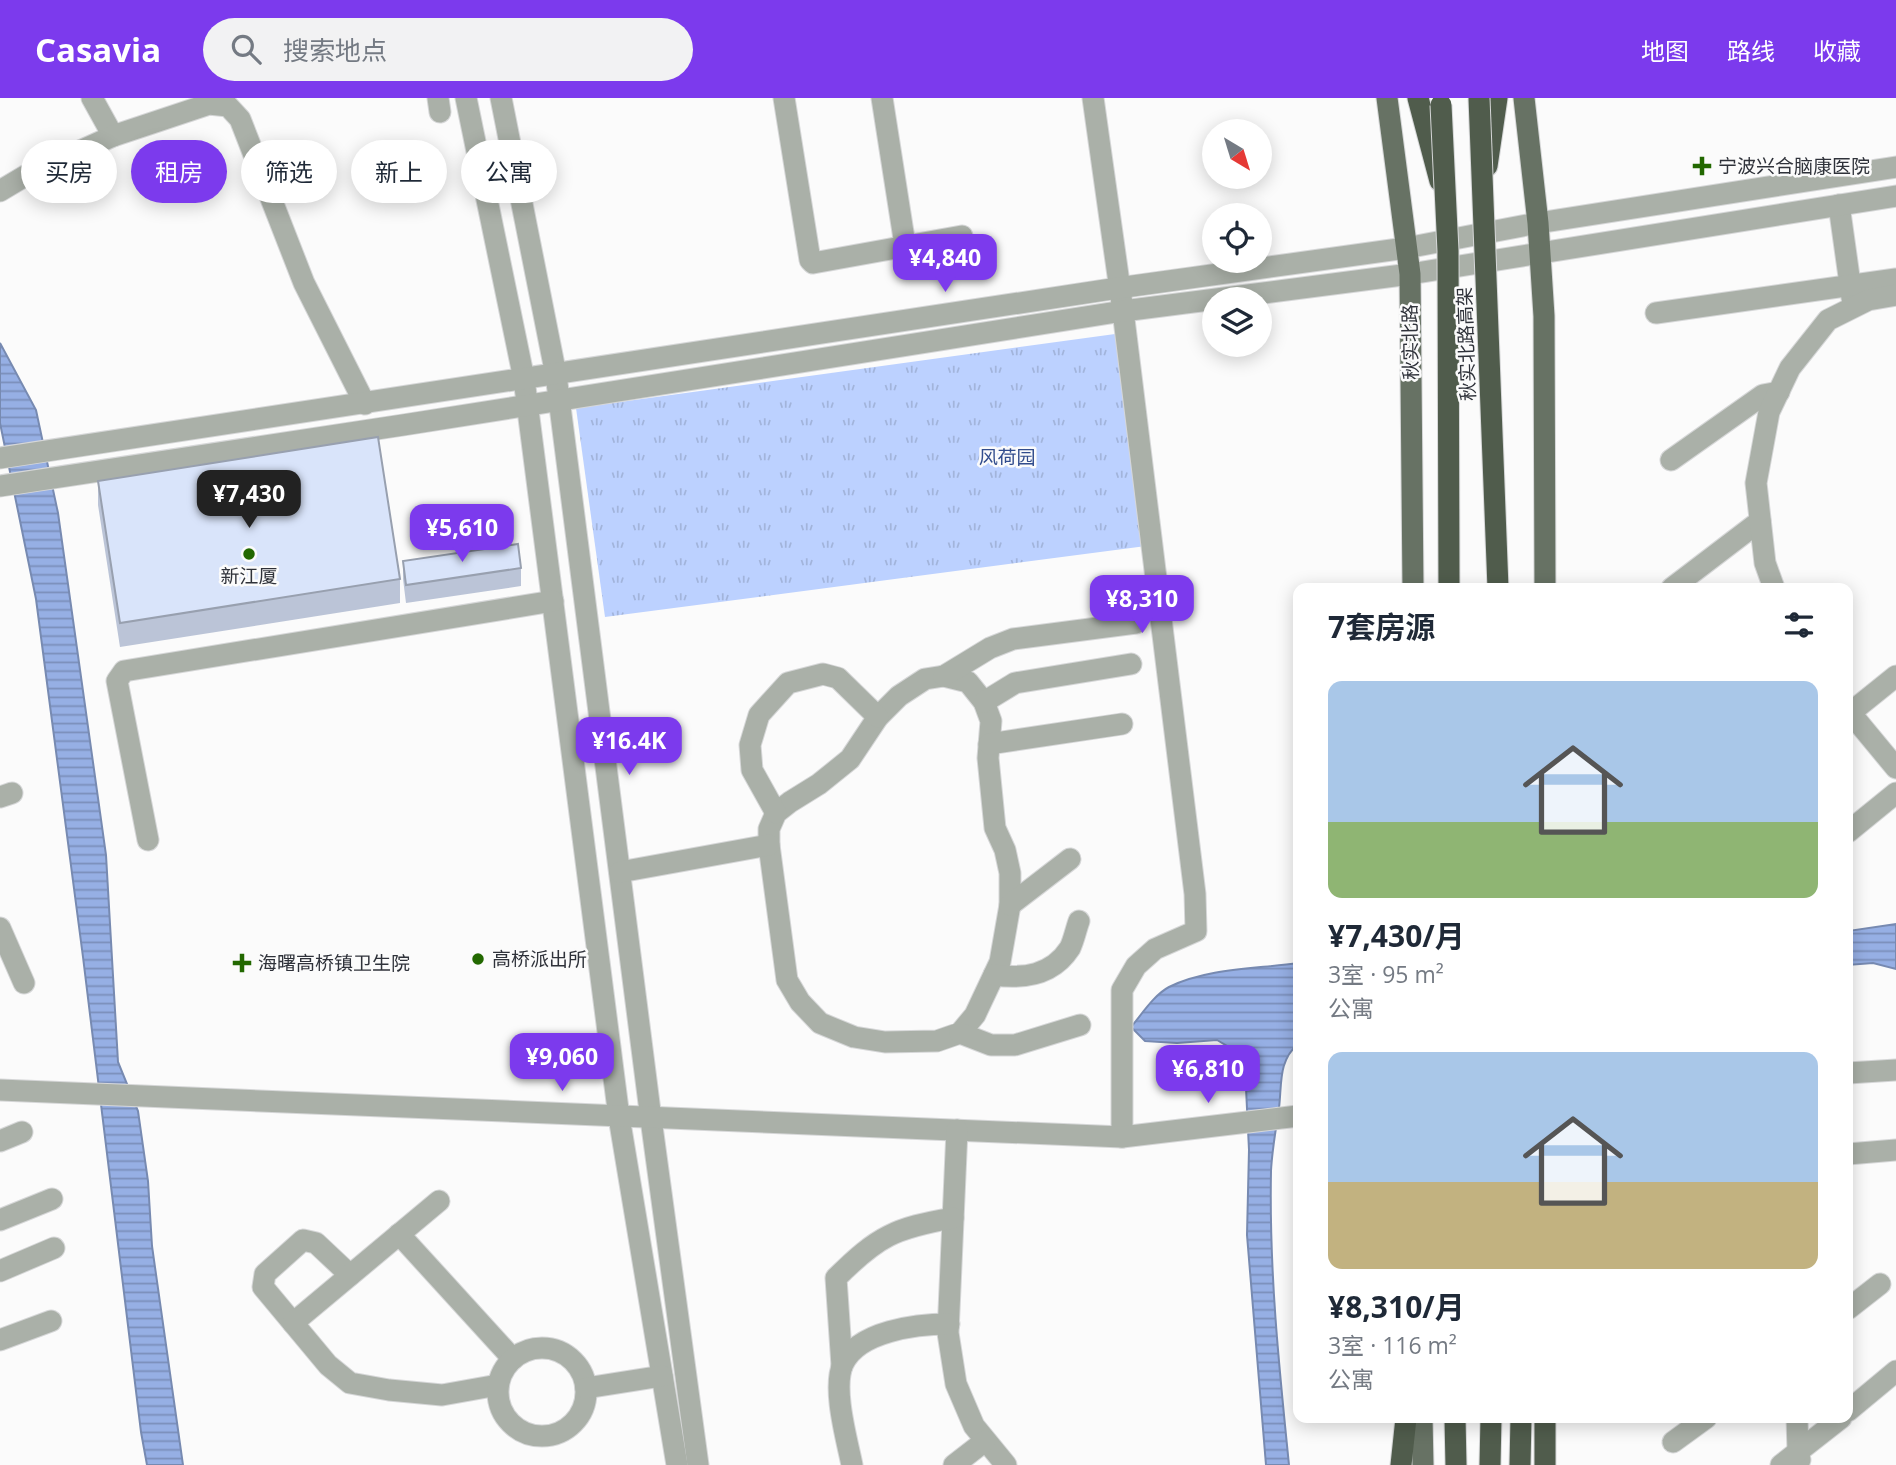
<!DOCTYPE html>
<html lang="zh">
<meta charset="utf-8">
<style>
body{margin:0;font-family:"Open Sans","Noto Sans SC",sans-serif;background:#f2f2f3;color:#1f2937;height:100vh;display:flex;flex-direction:column;font-size:26px;white-space:nowrap}
*{box-sizing:border-box;margin:0}
p{font-size:23px;color:#747a83}
.icon{flex:none;width:38px;height:38px;fill:none;stroke:currentColor;stroke-width:2;stroke-linecap:round;stroke-linejoin:round}
.map{position:relative;flex:1;overflow:hidden}
.sheet{position:absolute;left:1293px;top:485px;width:560px;height:840px;display:flex;flex-direction:column;background:#fff;border-radius:14px;box-shadow:0 4px 18px #0003}
.sheet>*{flex:none}
.top-card{position:absolute;left:21px;top:42px;width:665px;height:63px;display:flex;gap:14px}
.needle{width:46px;rotate:142deg}
.buttons{position:absolute;left:1202px;top:21px;display:grid;gap:14px}
.buttons a{display:grid;place-items:center;width:70px;height:70px;border-radius:50%;background:#fff;box-shadow:0 4px 18px #0003;font-size:35px}
.price{position:absolute;translate:-50% -60px;padding:0 16px;border-radius:14px;background:#7c3aed;color:#fff;font-size:23px;line-height:46px;filter:drop-shadow(0 2px 4px #0008)}
.price::after{content:'';position:absolute;left:50%;top:42px;width:21px;height:16px;margin-left:-10px;background:inherit;clip-path:polygon(0 0,100% 0,50% 100%)}
.price.selected{background:#222;color:#fff}
ul{padding:0;list-style:none}
li{display:grid;align-content:center;gap:14px;height:371px;padding:0 35px}
li span{display:grid;place-items:center;height:217px;border-radius:14px;color:#555}
li>.icon{margin-inline-start:auto}
span .icon{width:126px;height:126px;fill:#fffc;stroke-width:1}
li b{font-size:30px}
h2{display:flex;justify-content:space-between;align-items:center;height:84px;padding:0 35px;font-size:30px}
.chip{padding:0 24px;border-radius:32px;background:#fff;box-shadow:0 4px 18px #0003;font-size:24px;line-height:63px}
.chip.selected{background:#7c3aed;color:#fff}
header{display:flex;align-items:center;gap:42px;box-sizing:border-box;height:98px;padding:0 35px;background:#7c3aed;color:#fff}
header strong{font-size:33px}
nav{display:flex;gap:38px;margin-inline-start:auto;font-size:24px}
.search{width:490px;height:63px;background:#f2f2f3;display:flex;align-items:center;gap:18px;box-sizing:border-box;padding:0 24px;border-radius:38px;color:#747a83;font-size:26px}
.map>svg:first-child{display:block}
</style>
<header>
<strong>Casavia</strong>
<div class="search"><svg class="icon" aria-label="search" viewBox="0 0 24 24"><circle cx="10" cy="10" r="6"/><path d="M15 15l6 6"/></svg>搜索地点</div>
<nav><a>地图</a><a>路线</a><a>收藏</a></nav>
</header>
<div class="map">
<svg width="1896" height="1367" viewBox="0 0 1896 1367">
<defs>
<pattern id="park-tufts" width="24" height="20" patternUnits="userSpaceOnUse" patternTransform="scale(1.75)"><rect width="24" height="20" fill="#bcd1ff"/><path d="M3 7l-1-3M5 7V3M7 7l1-3M15 17l-1-3M17 17v-4M19 17l1-3" fill="none" stroke="#a2b4db"/></pattern>
<pattern id="water-rules" width="6" height="5" patternUnits="userSpaceOnUse" patternTransform="scale(1.75)"><rect width="6" height="5" fill="#96afe4"/><path d="M0 2.5h6" fill="none" stroke="#7b8fba"/></pattern>
</defs>
<rect width="100%" height="100%" fill="#fbfbfb"/>
<!-- park -->
<path fill="url(#park-tufts)" d="M1115 236 1146 448 605 519 576 310Z"/>
<!-- water -->
<g fill="url(#water-rules)" stroke="#778ab1" stroke-width="2">
<path d="M0 245 36 312 58 415 106 757 118 964 138 1013 148 1083 152 1148 183 1367H147L141 1334 83 859 36 501 0 325Z"/>
<path d="M1896 826V871L1873 865 1848 867V833Z"/>
<path d="M1298 865V946C1278 963 1282 986 1279 1010 1276 1031 1272 1052 1271 1073 1269 1172 1279 1269 1289 1367H1266L1247 1137 1249 1052 1246 990 1237 978 1233 961 1227 948 1217 942 1177 945 1145 943 1131 929C1142 916 1154 897 1169 889 1208 870 1256 871 1298 865Z"/>
</g>
<g fill="none" stroke-linecap="round" stroke-linejoin="round">
<!-- minor casing -->
<g stroke="#d6d7d8" stroke-width="23">
<g id="minor">
<path d="M92 0 113 38"/>
<path d="M438 0 440 14"/>
<path d="M466 0 524 281 619 1019 677 1367"/>
<path d="M501 0 556 277 651 1021 698 1367"/>
<path d="M784 0 810 162 813 165 962 138"/>
<path d="M882 0 905 147"/>
<path d="M1093 0 1123 213 1195 796 1196 833 1155 851 1136 868 1122 892V1039"/>
<path d="M0 93 25 78 113 38 209 6 228 8 240 21 304 185 365 306"/>
<path d="M1839 107 1852 200"/>
<path d="M1656 215 1896 181"/>
<path d="M0 360 1118 190 1406 150 1538 125 1896 69"/>
<path d="M1671 362 1763 297 1779 294"/>
<path d="M0 388 403 327 1123 213 1410 176 1896 98"/>
<path d="M1672 490 1760 423"/>
<path d="M1774 490 1765 465 1756 385 1769 314 1790 270 1828 222 1868 202 1896 197"/>
<path d="M944 578 968 584 984 604 991 623 988 660 995 730 1005 752 1010 775V807L1000 864 975 917 960 935 937 943 885 944 854 939 820 925 800 904 787 882 769 747V731L776 715 790 704 819 686 850 661 878 619 899 598 925 581Z"/>
<path d="M944 578 990 550 1013 541 1136 525"/>
<path d="M984 604 1015 585 1131 566"/>
<path d="M1848 612 1896 670"/>
<path d="M1850 615 1896 578"/>
<path d="M989 646 1122 626"/>
<path d="M0 699 12 695"/>
<path d="M776 715 752 672 750 647 759 617 788 585 823 576 838 580 878 619"/>
<path d="M1848 734 1896 695"/>
<path d="M148 742 117 583 124 573 553 503"/>
<path d="M620 774 769 747"/>
<path d="M1010 807 1070 761"/>
<path d="M0 830 24 885"/>
<path d="M994 877C1023 881 1052 878 1070 850 1074 842 1076 831 1079 823"/>
<path d="M960 935 991 947H1015L1080 927"/>
<path d="M1848 975 1896 972"/>
<path d="M0 992 1122 1039 1298 1018"/>
<path d="M957 1032 948 1235 956 1286 974 1328 1006 1367"/>
<path d="M0 1043 22 1034"/>
<path d="M1848 1056 1896 1052"/>
<path d="M0 1122 52 1101"/>
<path d="M399 1136 513 1261"/>
<path d="M0 1173 54 1150"/>
<path d="M350 1177 316 1145 303 1142 265 1176 263 1189 328 1267 350 1285 389 1292 442 1297 498 1287"/>
<path d="M1848 1211 1880 1186"/>
<path d="M293 1225 439 1103"/>
<path d="M0 1242 51 1223"/>
<circle cx="542" cy="1294" r="44"/>
<path d="M842 1268 836 1180C878 1138 895 1130 953 1120"/>
<path d="M586 1290 662 1278"/>
<path d="M1848 1313 1896 1273"/>
<path d="M1797 1320 1798 1354 1800 1362"/>
<path d="M1673 1344 1706 1320"/>
<path d="M852 1367C847 1342 832 1290 843 1266 858 1233 917 1226 949 1226"/>
<path d="M954 1367 985 1343"/>
<path d="M1781 1367 1841 1320"/>
</g>
</g>
<!-- major casing -->
<g stroke="#d6d7d8" stroke-width="23">
<g id="major">
<path d="M1387 0 1410 176 1413 490"/>
<path d="M1524 0 1538 125 1544 218 1545 490"/>
<path d="M1422 1320 1423 1367"/>
</g>
</g>
<!-- highway casing -->
<g stroke="#d6d7d8" stroke-width="23">
<g id="highway">
<path d="M1418 0 1440 83"/>
<path d="M1487 68 1497 0"/>
<path d="M1455 1320 1456 1367"/>
<path d="M1545 1320V1367"/>
<path d="M1401 1367 1406 1320"/>
<path d="M1490 1367 1491 1320"/>
<path d="M1520 1367 1521 1320"/>
</g>
</g>
<!-- minor -->
<use href="#minor" stroke="#aab0a8" stroke-width="21"/>
<!-- major -->
<use href="#major" stroke="#677264" stroke-width="21"/>
<!-- highway -->
<use href="#highway" stroke="#505c4c" stroke-width="21"/>
<!-- highway-bridge casing -->
<g stroke="#d6d7d8" stroke-width="23" stroke-linecap="butt">
<g id="highway-bridge">
<path d="M1479 0 1498 490"/>
<path d="M1441 7 1448 153 1449 490"/>
</g>
</g>
<!-- highway-bridge -->
<use href="#highway-bridge" stroke="#505c4c" stroke-width="21"/>
</g>
<!-- wall -->
<g fill="#bbc4d7">
<path d="M98 383 400 481V505L120 549 98 407Z"/>
<path d="M403 463 521 470V488L406 505 403 481Z"/>
</g>
<!-- building -->
<g fill="#d9e4fa" stroke="#98a0af" stroke-width="2">
<path d="M378 339 400 481 120 525 98 383Z"/>
<path d="M518 446 521 470 406 487 403 463Z"/>
</g>
<!-- markers -->
<g fill="#226800" stroke="#fbfbfb" stroke-width="2.5">
<path d="M1698.5 57.5h7v7h7v7h-7v7h-7v-7h-7v-7h7z"/>
<circle cx="249" cy="456" r="7"/>
<circle cx="478" cy="861" r="7"/>
<path d="M238.5 854.5h7v7h7v7h-7v7h-7v-7h-7v-7h7z"/>
</g>
<g text-anchor="middle" stroke-width="5" stroke-linejoin="round" paint-order="stroke">
<!-- poi labels -->
<g font-size="19" fill="#2f323a" stroke="#fbfbfb" text-anchor="start">
<text x="1718" y="75">宁波兴合脑康医院</text>
<text x="249" y="485" text-anchor="middle">新江厦</text>
<text x="492" y="868">高桥派出所</text>
<text x="258" y="872">海曙高桥镇卫生院</text>
</g>
<!-- street labels -->
<g font-size="19" fill="#2f323a" stroke="#fbfbfb">
<text transform="translate(1410 244) rotate(-91)" y="7">秋实北路</text>
<text transform="translate(1466 246) rotate(-92)" y="7">秋实北路高架</text>
</g>
<!-- park labels -->
<g font-size="19" fill="#324d8d" stroke="#fbfbfb">
<text x="1007" y="366">风荷园</text>
</g>
</g>
</svg>
<div class="buttons">
<a><svg class="needle" viewBox="-14 -14 28 28"><path d="M0-13l5 13h-10z" fill="#e53935"/><path d="M0 13l5-13h-10z" fill="#747a83"/></svg></a>
<a><svg class="icon" aria-label="locate" viewBox="0 0 24 24"><circle cx="12" cy="12" r="6"/><path d="M12 2v4M12 18v4M2 12h4M18 12h4"/></svg></a>
<a><svg class="icon" aria-label="layers" viewBox="0 0 24 24"><path d="M12 4l9 5-9 5-9-5zM3 14l9 5 9-5"/></svg></a>
</div>
<b class="price" style="left:945px;top:196px">¥4,840</b>
<b class="price selected" style="left:249px;top:432px">¥7,430</b>
<b class="price" style="left:462px;top:466px">¥5,610</b>
<b class="price" style="left:1142px;top:537px">¥8,310</b>
<b class="price" style="left:629px;top:679px">¥16.4K</b>
<b class="price" style="left:562px;top:995px">¥9,060</b>
<b class="price" style="left:1208px;top:1007px">¥6,810</b>
<div class="top-card">
<a class="chip">买房</a>
<a class="chip selected">租房</a>
<a class="chip">筛选</a>
<a class="chip">新上</a>
<a class="chip">公寓</a>
</div>
<section class="sheet">
<h2>7套房源<svg class="icon" aria-label="filters" viewBox="0 0 24 24"><path d="M4 7h16M4 17h16"/><circle cx="9" cy="7" r="2"/><circle cx="15" cy="17" r="2"/></svg></h2>
<ul>
<li><span style="background:linear-gradient(#a9c7e8 65%,#8fb573 0)"><svg class="icon" aria-label="home" viewBox="0 0 24 24"><path d="M3 11l9-7 9 7M6 9v11h12V9"/></svg></span><div><b>¥7,430/月</b><p>3室 · 95 m²</p><p>公寓</p></div></li>
<li><span style="background:linear-gradient(#a9c7e8 60%,#c2b280 0)"><svg class="icon" aria-label="home" viewBox="0 0 24 24"><path d="M3 11l9-7 9 7M6 9v11h12V9"/></svg></span><div><b>¥8,310/月</b><p>3室 · 116 m²</p><p>公寓</p></div></li>
</ul>
</section>
</div>
